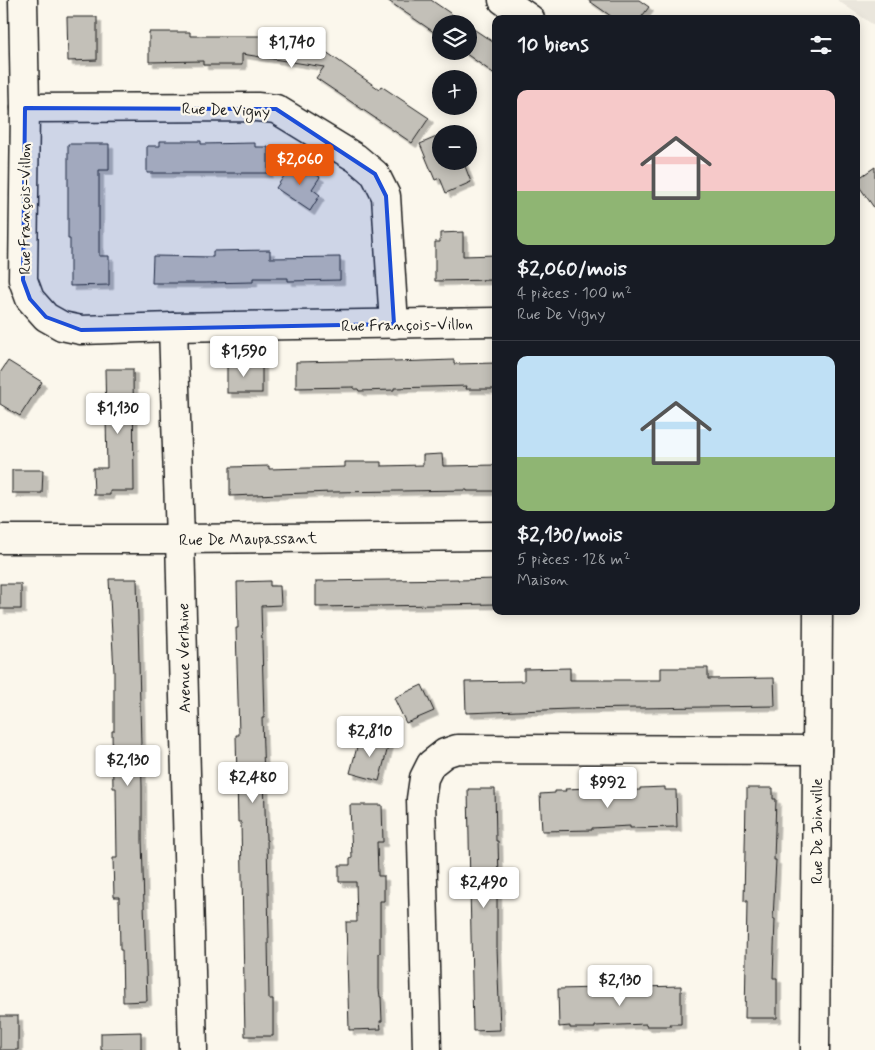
<!DOCTYPE html>
<html lang="fr">
<meta charset="utf-8">
<style>
body{margin:0;font-family:Mynerve,sans-serif;background:#242831;color:#f1f3f6;height:100vh;display:flex;flex-direction:column;font-size:19px;white-space:nowrap}
*{box-sizing:border-box;margin:0}
p{font-size:16px;color:#9ea1a6}
.icon{flex:none;width:28px;height:28px;fill:none;stroke:currentColor;stroke-width:2;stroke-linecap:round;stroke-linejoin:round}
.map{position:relative;flex:1;overflow:hidden}
.panel{position:absolute;left:492px;top:15px;width:368px;height:600px;display:flex;flex-direction:column;background:#171b24;border-radius:10px;box-shadow:0 2px 12px #0003}
.panel>*{flex:none}
.buttons{position:absolute;left:432px;top:15px;display:grid;gap:10px}
.buttons a{display:grid;place-items:center;width:45px;height:45px;border-radius:50%;background:#171b24;box-shadow:0 2px 12px #0003;font-size:25px}
.price{position:absolute;translate:-50% -42px;padding:0 11px;border-radius:5px;background:#fff;color:#222;font-size:16px;line-height:32px;filter:drop-shadow(0 1px 2px #0008)}
.price::after{content:'';position:absolute;left:50%;top:30px;width:15px;height:11px;margin-left:-8px;background:inherit;clip-path:polygon(0 0,100% 0,50% 100%)}
.price.selected{background:#ea580c;color:#fff}
ul{padding:0;list-style:none}
li{display:grid;align-content:center;gap:10px;height:265px;padding:0 25px}
li+li{border-top:1px solid #363941}
li span{display:grid;place-items:center;height:155px;border-radius:10px;color:#555}
li>.icon{margin-inline-start:auto}
span .icon{width:90px;height:90px;fill:#fffc;stroke-width:1}
li b{font-size:21px}
h2{display:flex;justify-content:space-between;align-items:center;height:60px;padding:0 25px;font-size:21px}
.map>svg:first-child{display:block}
</style>
<div class="map">
<svg width="875" height="1050" viewBox="0 0 875 1050">
<defs>
<filter id="shadow"><feDropShadow dx="4.5" dy="4.5" stdDeviation="0" flood-color="#0004"/></filter>
</defs>
<rect width="100%" height="100%" fill="#fbf7ec"/>
<filter id="ink" filterUnits="userSpaceOnUse"><feTurbulence type="fractalNoise" baseFrequency=".02" numOctaves="2"/><feDisplacementMap in="SourceGraphic" scale="10" xChannelSelector="R" yChannelSelector="G"/><feConvolveMatrix kernelMatrix="1 2 1 2 8 2 1 2 1" color-interpolation-filters="sRGB"/></filter>
<g filter="url(#ink)">
<!-- built -->
<path fill="#eae6dc" d="M837 0H875V26Z"/>
<!-- building -->
<g fill="#c3c0b8" stroke="#1c1c1c" filter="url(#shadow)">
<path d="M387 0H431L466 24H441V37Z"/>
<path d="M588 0H639L649 7 640 19H615Z"/>
<path d="M67 17H97V60L68 61Z"/>
<path d="M469 26 496 44V75L462 51H469Z"/>
<path d="M267 29 321 37 319 47 379 89 381 86 429 118 412 143 316 78 324 67 242 54V65H203V61L149 62V32H190V36H265Z"/>
<path d="M441 135V161H463L471 182 446 193 440 178 435 180 420 144Z"/>
<path d="M160 141H201V144L255 143V147H268V173H147V146H160Z"/>
<path d="M68 144H109V170H99V256H109V285L70 286V239H68Z"/>
<path d="M294 161 320 177 312 189 320 195 310 211 276 188Z"/>
<path d="M875 167V209L856 182V180Z"/>
<path d="M463 232V256L496 255V280L435 281V242H440V233Z"/>
<path d="M270 250V258L340 257V280L288 281V278H253V282L205 283H152L153 256 213 257V251Z"/>
<path d="M394 360V362L454 360V364L496 363V389H466L467 386 394 388V390L359 391 358 389H354V387L296 388V362Z"/>
<path d="M8 361 42 382 20 416 0 404V373Z"/>
<rect x="227" y="364" width="35" height="29"/>
<path d="M105 369H133L134 491H110V495H94L93 468H107Z"/>
<path d="M442 454 443 466 496 465V491H467V490L331 492 230 496V467L269 466V469L345 467V462H381V466L423 465V455Z"/>
<path d="M12 470H43L42 493H12Z"/>
<path d="M109 579H137L142 787V840L147 1001 123 1002 122 950H120L119 897H114L113 858H117L116 788H113L112 731H114V672Z"/>
<path d="M458 579V580L496 579V604L316 607V581Z"/>
<path d="M270 581V586H280L281 605 261 606 264 718H262L266 840H267L269 938H268L269 999H273V1036H245L241 822H238L236 735H239L236 628H238L237 582Z"/>
<rect x="0" y="584" width="21" height="25"/>
<path d="M570 668V680H661V668H708V679L774 678 775 706 570 709 466 713 465 682 524 681V669Z"/>
<path d="M422 685 434 711 406 723 394 698Z"/>
<path d="M360 736 389 743 379 781 350 773Z"/>
<path d="M665 787V790H676L677 827 630 828V826L592 828V830L542 831 540 794 555 793V791H566L565 789 590 788V791L601 790V791L640 790V788Z"/>
<path d="M747 788H773V799H776L774 860H776L773 919H775L773 978H777V1018H745L747 901H744L746 799H747Z"/>
<path d="M468 789H495L496 841H498L499 879H497V947L500 1030 473 1031Z"/>
<path d="M350 805H382L383 842H377L378 876H384V901H380V953H379V989L380 997H381L382 1021H380L381 1029 349 1030 346 922H357L356 882H339V865H350V859L352 858Z"/>
<path d="M681 986V1024H670L671 1026H646V1024L595 1026V1028H570V1026L559 1027 558 989Z"/>
<rect x="0" y="1016" width="18" height="34"/>
<path d="M141 1032V1050H101V1033Z"/>
</g>
<g fill="none" stroke-linecap="round" stroke-linejoin="round">
<!-- minor casing -->
<g stroke="#1c1c1c" stroke-width="31">
<g id="minor">
<path d="M23 0 25 108 23 280 30 299 46 317 62 326 81 330 173 327 496 322"/>
<path d="M503 0 530 19"/>
<path d="M25 108 257 107 276 109 356 158 375 174 386 196 394 324"/>
<path d="M173 327 180 539 193 1050"/>
<path d="M0 539H180L496 536"/>
<path d="M427 1050 421 799 424 778 431 764 445 753 457 749 817 750"/>
<path d="M815 1050 818 611"/>
</g>
</g>
<!-- minor -->
<use href="#minor" stroke="#fbf7ec" stroke-width="28"/>
</g>
</g>
<!-- marked area -->
<path fill="#1d4ed8" fill-opacity="0.2" stroke="#1d4ed8" stroke-width="4" stroke-linejoin="round" d="M25 108 276 109 375 174 386 196 394 324 81 330 46 317 30 299 23 280Z"/>
<g text-anchor="middle" stroke-width="4.5" stroke-linejoin="round" paint-order="stroke">
<!-- street labels -->
<g font-size="16" fill="#1c1c1c" stroke="#fbf7ec">
<text transform="translate(226 109) rotate(2)" y="6">Rue De Vigny</text>
<text transform="translate(24 209) rotate(-90)" y="6">Rue François-Villon</text>
<text transform="translate(407 324) rotate(-1)" y="6">Rue François-Villon</text>
<text transform="translate(248 538) rotate(-1)" y="6">Rue De Maupassant</text>
<text transform="translate(183 658) rotate(-91)" y="6">Avenue Verlaine</text>
<text transform="translate(816 831) rotate(-90)" y="6">Rue De Joinville</text>
</g>
</g>
</svg>
<div class="buttons">
<a><svg class="icon" aria-label="layers" viewBox="0 0 24 24"><path d="M12 4l9 5-9 5-9-5zM3 14l9 5 9-5"/></svg></a>
<a>+</a>
<a>−</a>
</div>
<b class="price" style="left:292px;top:69px">$1,740</b>
<b class="price selected" style="left:300px;top:186px">$2,060</b>
<b class="price" style="left:244px;top:378px">$1,590</b>
<b class="price" style="left:118px;top:435px">$1,130</b>
<b class="price" style="left:370px;top:758px">$2,810</b>
<b class="price" style="left:128px;top:787px">$2,130</b>
<b class="price" style="left:253px;top:804px">$2,480</b>
<b class="price" style="left:608px;top:809px">$992</b>
<b class="price" style="left:484px;top:909px">$2,490</b>
<b class="price" style="left:620px;top:1007px">$2,130</b>
<section class="panel">
<h2>10 biens<svg class="icon" aria-label="filters" viewBox="0 0 24 24"><path d="M4 7h16M4 17h16"/><circle cx="9" cy="7" r="2"/><circle cx="15" cy="17" r="2"/></svg></h2>
<ul>
<li><span style="background:linear-gradient(#f6c9c9 65%,#8fb573 0)"><svg class="icon" aria-label="home" viewBox="0 0 24 24"><path d="M3 11l9-7 9 7M6 9v11h12V9"/></svg></span><div><b>$2,060/mois</b><p>4 pièces · 100 m²</p><p>Rue De Vigny</p></div></li>
<li><span style="background:linear-gradient(#bfe0f5 65%,#8fb573 0)"><svg class="icon" aria-label="home" viewBox="0 0 24 24"><path d="M3 11l9-7 9 7M6 9v11h12V9"/></svg></span><div><b>$2,130/mois</b><p>5 pièces · 128 m²</p><p>Maison</p></div></li>
</ul>
</section>
</div>
